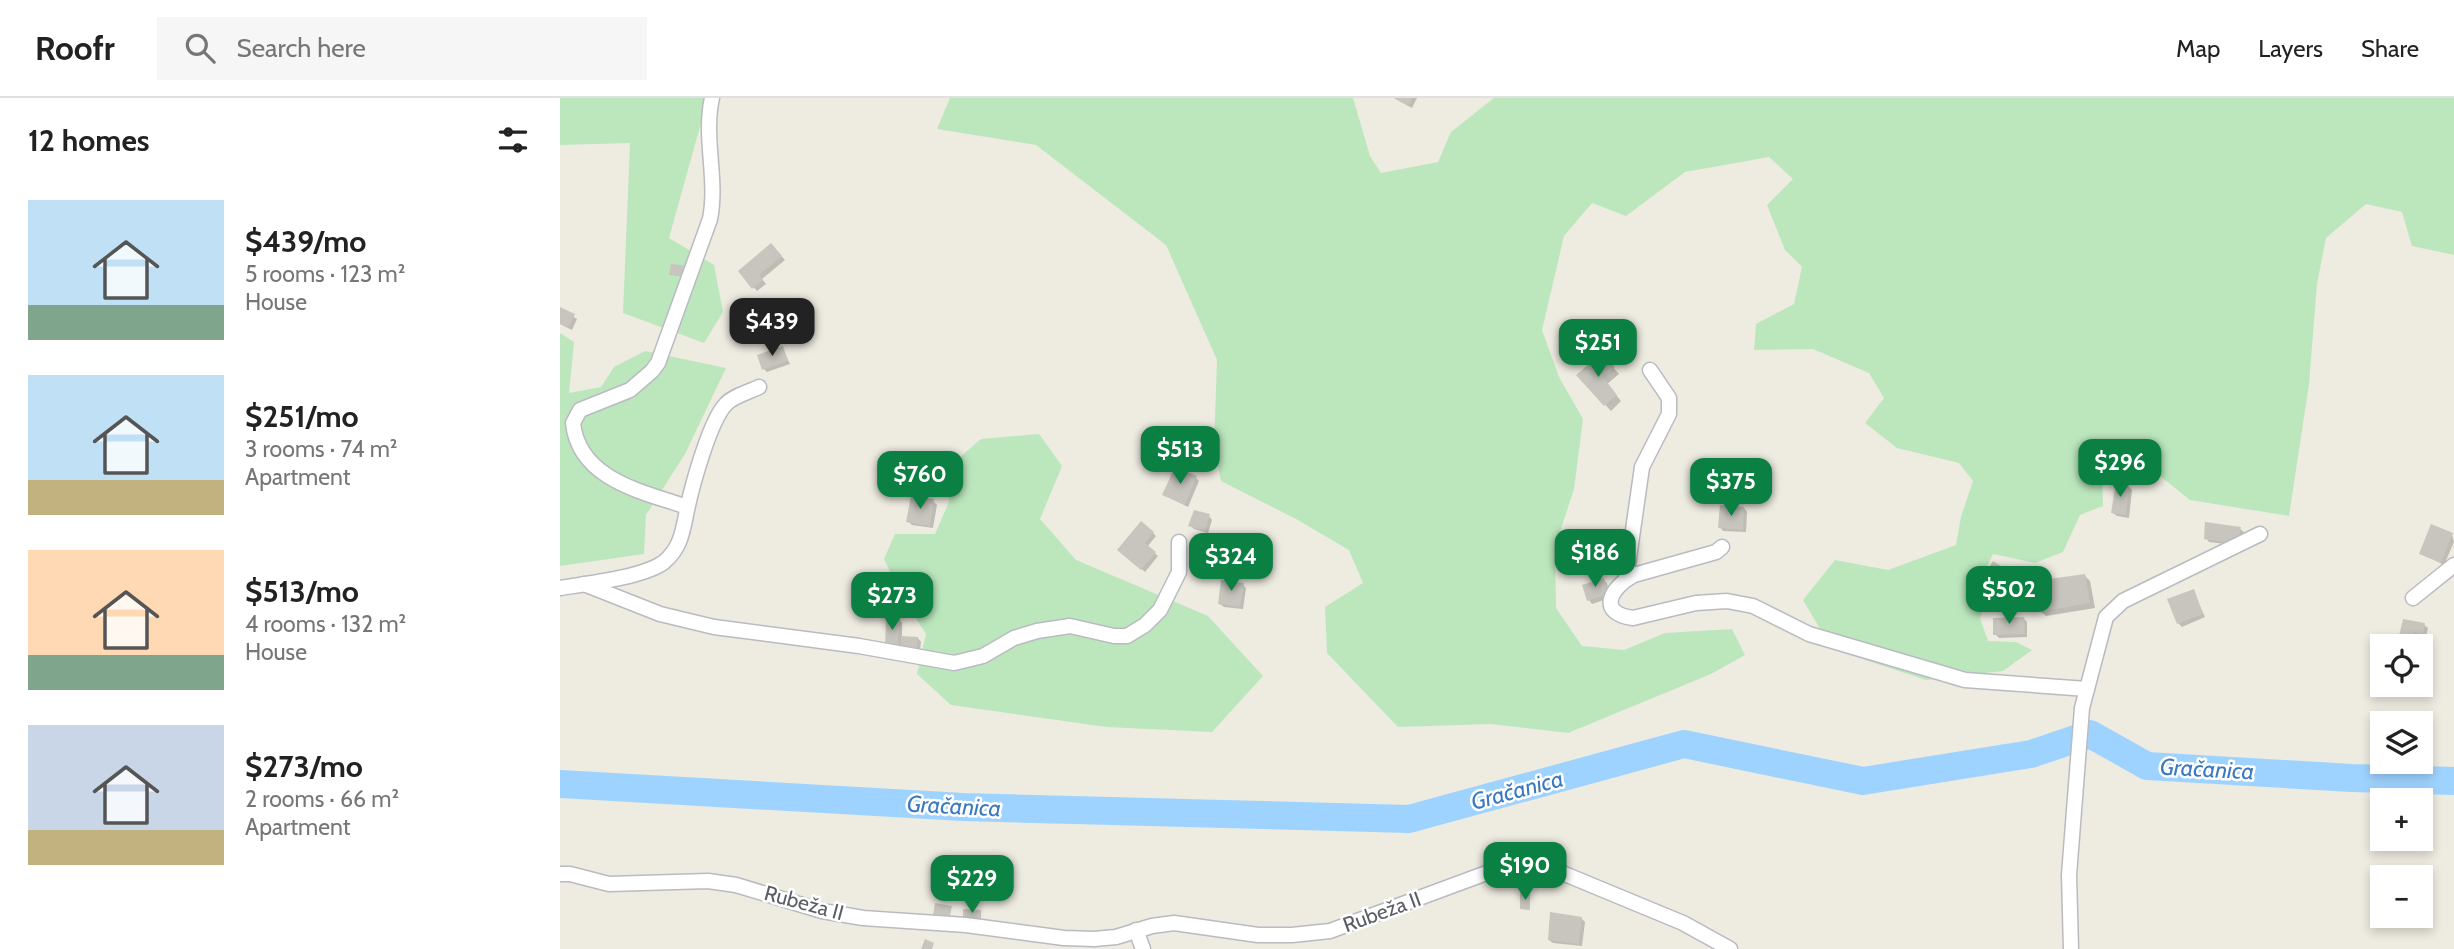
<!DOCTYPE html>
<meta charset="utf-8">
<style>
body{margin:0;font-family:Cabin,sans-serif;background:#f6f6f6;color:#222;height:100vh;display:flex;flex-direction:column;font-size:26px;white-space:nowrap}
*{box-sizing:border-box;margin:0}
p{font-size:23px;color:#767676}
.icon{flex:none;width:38px;height:38px;fill:none;stroke:currentColor;stroke-width:2;stroke-linecap:round;stroke-linejoin:round}
.map{position:relative;flex:1;overflow:hidden}
.sheet{display:flex;flex-direction:column;background:#fff;width:560px}
.sheet>*{flex:none}
.controls{position:absolute;left:1810px;top:536px;display:grid;gap:14px}
.controls a{display:grid;place-items:center;width:63px;height:63px;border-radius:0px;background:#fff;box-shadow:0 4px 10px #0003;font-size:35px}
.price{position:absolute;translate:-50% -60px;padding:0 16px;border-radius:14px;background:#0b8043;color:#fff;font-size:23px;line-height:46px;filter:drop-shadow(0 2px 4px #0008)}
.price::after{content:'';position:absolute;left:50%;top:42px;width:21px;height:16px;margin-left:-10px;background:inherit;clip-path:polygon(0 0,100% 0,50% 100%)}
.price.selected{background:#222;color:#fff}
ul{padding:0;list-style:none}
li{display:flex;align-items:center;gap:21px;height:175px;padding:0 28px}
li span{display:grid;place-items:center;flex:none;width:196px;height:140px;border-radius:0px;color:#555}
li>.icon{margin-inline-start:auto}
span .icon{width:84px;height:84px;fill:#fffc;stroke-width:1}
li b{font-size:30px}
h2{display:flex;justify-content:space-between;align-items:center;height:84px;padding:0 28px;font-size:30px}
header{display:flex;align-items:center;gap:42px;box-sizing:border-box;height:98px;padding:0 35px;background:#fff;border-bottom:2px solid #e0e0e0}
header strong{font-size:33px}
nav{display:flex;gap:38px;margin-inline-start:auto;font-size:24px}
.search{width:490px;height:63px;background:#f6f6f6;display:flex;align-items:center;gap:18px;box-sizing:border-box;padding:0 24px;border-radius:0px;color:#767676;font-size:26px}
main{display:flex;flex:1;min-height:0}
.map>svg:first-child{display:block}
</style>
<header>
<strong>Roofr</strong>
<div class="search"><svg class="icon" aria-label="search" viewBox="0 0 24 24"><circle cx="10" cy="10" r="6"/><path d="M15 15l6 6"/></svg>Search here</div>
<nav><a>Map</a><a>Layers</a><a>Share</a></nav>
</header>
<main>
<section class="sheet">
<h2>12 homes<svg class="icon" aria-label="filters" viewBox="0 0 24 24"><path d="M4 7h16M4 17h16"/><circle cx="9" cy="7" r="2"/><circle cx="15" cy="17" r="2"/></svg></h2>
<ul>
<li><span style="background:linear-gradient(#bfe0f5 75%,#7fa58c 0)"><svg class="icon" aria-label="home" viewBox="0 0 24 24"><path d="M3 11l9-7 9 7M6 9v11h12V9"/></svg></span><div><b>$439/mo</b><p>5 rooms · 123 m²</p><p>House</p></div></li>
<li><span style="background:linear-gradient(#bfe0f5 75%,#c2b280 0)"><svg class="icon" aria-label="home" viewBox="0 0 24 24"><path d="M3 11l9-7 9 7M6 9v11h12V9"/></svg></span><div><b>$251/mo</b><p>3 rooms · 74 m²</p><p>Apartment</p></div></li>
<li><span style="background:linear-gradient(#ffd9b3 75%,#7fa58c 0)"><svg class="icon" aria-label="home" viewBox="0 0 24 24"><path d="M3 11l9-7 9 7M6 9v11h12V9"/></svg></span><div><b>$513/mo</b><p>4 rooms · 132 m²</p><p>House</p></div></li>
<li><span style="background:linear-gradient(#c9d6e8 75%,#c2b280 0)"><svg class="icon" aria-label="home" viewBox="0 0 24 24"><path d="M3 11l9-7 9 7M6 9v11h12V9"/></svg></span><div><b>$273/mo</b><p>2 rooms · 66 m²</p><p>Apartment</p></div></li>
</ul>
</section>
<div class="map">
<svg width="1894" height="851" viewBox="0 0 1894 851">
<rect width="100%" height="100%" fill="#eeebe1"/>
<!-- green -->
<g fill="#bce7bd">
<path d="M0 0H148L109 140 154 167 163 214 144 245 63 215 70 45 0 47Z"/>
<path d="M390 0H793L810 58 821 75 878 64 891 34 934 0H1894V157L1852 148 1842 114 1806 106 1766 140 1757 186 1749 286 1729 418 1630 402 1590 370 1557 354 1542 362 1543 408 1520 417 1503 454 1475 465 1433 456 1421 481 1428 497 1420 520 1428 543 1456 544 1472 552 1443 573 1366 582 1272 551 1243 502 1275 462 1328 472 1396 447 1401 419 1413 383 1399 365 1337 350 1305 325 1324 300 1309 275 1253 251 1194 252 1196 226 1234 206 1242 169 1225 152 1207 107 1233 81 1209 59 1125 74 1066 118 1032 105 1004 138 982 232 999 279 1023 321 1014 391 995 449 996 510 1022 548 1064 552 1105 535 1172 531 1185 557 1151 576 1008 635 931 626 838 629 767 555 765 509 803 485 789 452 736 421 661 383 654 349 657 262 606 147 476 47 377 31Z"/>
<path d="M0 235 14 244 9 295 41 289 54 269 85 253 166 270 125 356 86 417 84 456 0 468Z"/>
<path d="M479 336 502 368 480 421 516 462 648 518 703 578 652 634 546 629 391 607 357 576 366 536 342 498 324 461 335 436H375L389 404 384 373 421 341Z"/>
</g>
<!-- shadow -->
<g fill="#0003">
<path d="M834 0H857L852 10Z"/>
<path d="M211 147 225 162 202 181 206 186 197 193 180 174Z"/>
<path d="M0 211 17 221 12 232 0 226Z"/>
<path d="M222 250 230 266 207 274 204 271Z"/>
<path d="M1048 263 1059 276 1047 286 1061 303 1051 313 1018 277Z"/>
<path d="M636 380 639 383 628 409 604 397Z"/>
<path d="M1568 388 1572 392 1569 420 1557 418 1553 415Z"/>
<path d="M373 403 377 407 373 430 352 427 348 423Z"/>
<path d="M1184 410 1187 414 1186 434 1163 433 1160 429Z"/>
<path d="M649 418 652 422 648 435 634 431 631 428Z"/>
<path d="M1680 431 1684 434 1681 448 1649 444 1646 440Z"/>
<path d="M593 435 596 438 587 449 598 458 585 474 559 451Z"/>
<path d="M1892 437 1894 444 1884 467 1861 455Z"/>
<path d="M1429 476 1459 481 1463 485 1458 493Z"/>
<path d="M1524 477 1530 483 1535 510 1486 518 1480 513Z"/>
<path d="M1043 482 1047 485 1050 500 1032 506 1029 502Z"/>
<path d="M683 487 686 490 683 511 664 509 660 506Z"/>
<path d="M1633 493 1645 519 1622 529 1618 525Z"/>
<path d="M339 521 342 525V540H358L361 544 359 559 331 552Z"/>
<path d="M1464 521 1467 524V539L1439 540 1435 536Z"/>
<path d="M1864 527 1868 530 1866 539 1858 537 1856 544 1844 541 1841 538Z"/>
<path d="M1021 820 1025 824 1022 848 993 845 989 842Z"/>
</g>
<g fill="none" stroke-linecap="round" stroke-linejoin="round">
<!-- river -->
<path stroke="#9fd3ff" stroke-width="28" d="M0 686 403 709 849 721 1124 646 1303 683 1471 656 1530 636 1587 668 1792 680 1894 683"/>
</g>
<!-- building -->
<g fill="#c8c5be">
<path d="M834 0H852L848 8Z"/>
<path d="M211 145 222 158 199 177 203 182 192 191 178 173Z"/>
<path d="M111 166 127 168 126 179 109 177Z"/>
<path d="M0 209 15 216 9 229 0 226Z"/>
<path d="M223 248 228 263 202 272 197 257Z"/>
<path d="M1042 255 1055 269 1043 279 1057 297 1044 308 1016 277Z"/>
<path d="M615 369 637 378 625 407 602 397Z"/>
<path d="M1556 384 1569 386 1566 417 1551 415Z"/>
<path d="M351 398 374 401 370 428 346 424Z"/>
<path d="M1160 407 1184 409 1183 432 1158 430Z"/>
<path d="M634 412 650 416 645 433 628 428Z"/>
<path d="M581 423 594 434 585 445 596 454 581 472 557 452Z"/>
<path d="M1645 424 1681 429 1678 446 1644 441Z"/>
<path d="M1871 426 1893 435 1881 465 1859 456Z"/>
<path d="M1433 463 1460 480 1453 492 1425 476Z"/>
<path d="M1525 476 1530 505 1479 514 1474 483Z"/>
<path d="M1044 480 1048 496 1027 503 1022 487Z"/>
<path d="M661 482 684 485 680 509 658 506Z"/>
<path d="M1634 491 1643 516 1617 526 1607 501Z"/>
<path d="M326 519 339 520 338 550 325 549Z"/>
<path d="M1464 519 1465 536 1433 537V520Z"/>
<path d="M1843 521 1865 525 1863 536 1854 534 1852 542 1839 538Z"/>
<path d="M341 538 358 539 356 556 341 555Z"/>
<path d="M960 795 970 796V812L960 811Z"/>
<path d="M375 805 392 808 390 818 373 817Z"/>
<path d="M403 811 421 812V824L403 823Z"/>
<path d="M990 814 1022 819 1019 846 988 842Z"/>
<path d="M365 841 374 845 372 851H361Z"/>
</g>
<g fill="none" stroke-linecap="round" stroke-linejoin="round">
<!-- minor casing -->
<g stroke="#b9bbc1" stroke-width="17">
<g id="minor">
<path d="M127 409C84 394 19 382 13 325L20 312 70 292 92 273 98 265 150 121C158 81 143 40 152 0"/>
<path d="M1162 449 1156 454 1074 477C1051 489 1036 515 1073 520L1136 505 1167 503 1193 508 1249 536 1405 582 1527 591"/>
<path d="M1066 481 1082 369 1109 316V300L1090 272"/>
<path d="M24 486 100 516 154 529 299 548 394 565 423 558 454 540 477 533 510 528 554 538H567L585 527 600 512 619 474V444"/>
<path d="M0 490C25 486 85 479 104 464 121 450 123 432 127 412 132 388 150 322 166 306 173 298 189 294 199 289"/>
<path d="M1853 500 1894 467"/>
<path d="M0 776H10L49 786 148 783 176 787 262 813 303 820 406 827 504 840 534 841 556 839 592 828 614 825 698 837H732L770 833 940 770 970 767 995 772 1123 825 1170 851"/>
<path d="M576 832 583 851"/>
<path d="M1511 851 1509 777 1522 610 1546 519 1563 503 1700 436"/>
</g>
</g>
<!-- minor -->
<use href="#minor" stroke="#fff" stroke-width="14"/>
</g>
<g text-anchor="middle" stroke-width="5" stroke-linejoin="round" paint-order="stroke">
<!-- street labels -->
<g font-size="21" fill="#5a5d63" stroke="#fff">
<text transform="translate(244 805) rotate(15)" y="7">Rubeža II</text>
<text transform="translate(822 814) rotate(-20)" y="7">Rubeža II</text>
</g>
<!-- water labels -->
<g font-size="23" font-style="italic" fill="#3a78c0" stroke="#fff">
<text transform="translate(1647 671) rotate(3)" y="8">Gračanica</text>
<text transform="translate(957 692) rotate(-15)" y="8">Gračanica</text>
<text transform="translate(394 708) rotate(3)" y="8">Gračanica</text>
</g>
</g>
</svg>
<div class="controls">
<a><svg class="icon" aria-label="locate" viewBox="0 0 24 24"><circle cx="12" cy="12" r="6"/><path d="M12 2v4M12 18v4M2 12h4M18 12h4"/></svg></a>
<a><svg class="icon" aria-label="layers" viewBox="0 0 24 24"><path d="M12 4l9 5-9 5-9-5zM3 14l9 5 9-5"/></svg></a>
<a>+</a>
<a>−</a>
</div>
<b class="price selected" style="left:212px;top:260px">$439</b>
<b class="price" style="left:1038px;top:281px">$251</b>
<b class="price" style="left:620px;top:388px">$513</b>
<b class="price" style="left:1560px;top:401px">$296</b>
<b class="price" style="left:360px;top:413px">$760</b>
<b class="price" style="left:1171px;top:420px">$375</b>
<b class="price" style="left:1035px;top:491px">$186</b>
<b class="price" style="left:671px;top:495px">$324</b>
<b class="price" style="left:1449px;top:528px">$502</b>
<b class="price" style="left:332px;top:534px">$273</b>
<b class="price" style="left:965px;top:804px">$190</b>
<b class="price" style="left:412px;top:817px">$229</b>
</div>
</main>
